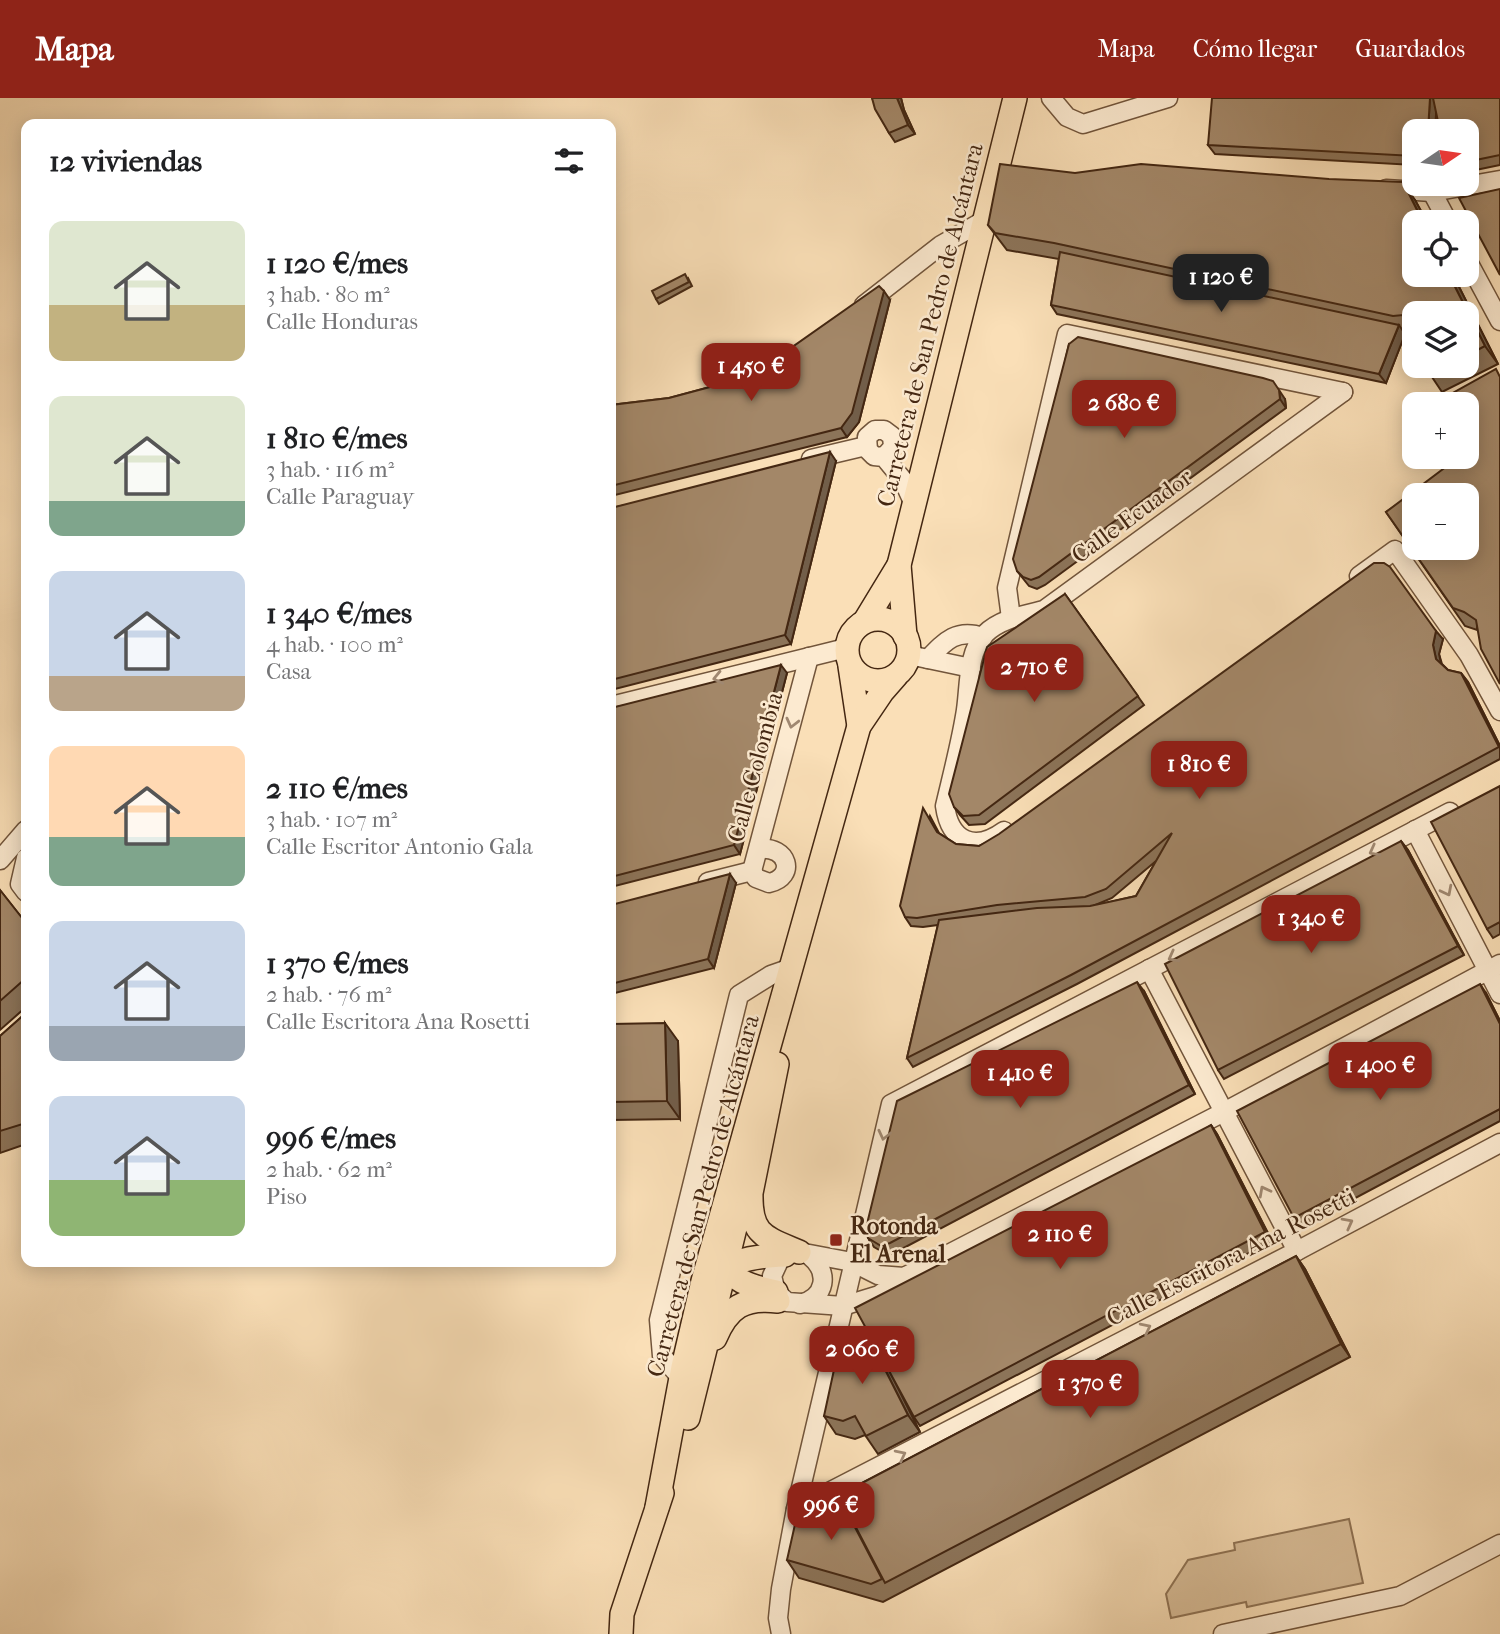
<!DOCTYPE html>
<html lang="es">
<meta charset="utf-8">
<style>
body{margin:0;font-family:"IM FELL French Canon",serif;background:#f2f2f2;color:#202124;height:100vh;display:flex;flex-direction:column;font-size:26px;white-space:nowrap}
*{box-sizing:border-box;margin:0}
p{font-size:23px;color:#757577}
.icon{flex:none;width:38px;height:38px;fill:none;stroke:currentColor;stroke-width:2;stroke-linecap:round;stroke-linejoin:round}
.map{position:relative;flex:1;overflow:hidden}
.drawer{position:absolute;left:21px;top:21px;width:595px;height:1148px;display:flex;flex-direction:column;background:#fff;border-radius:14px;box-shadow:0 4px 18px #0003}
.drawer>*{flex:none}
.needle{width:46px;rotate:77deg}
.tools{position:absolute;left:1402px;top:21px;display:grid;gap:14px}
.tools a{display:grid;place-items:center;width:77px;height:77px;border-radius:14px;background:#fff;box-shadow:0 4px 18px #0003;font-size:35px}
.price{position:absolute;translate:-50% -60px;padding:0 16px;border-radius:14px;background:#8f2418;color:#fff;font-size:23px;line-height:46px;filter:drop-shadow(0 2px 4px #0008)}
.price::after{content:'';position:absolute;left:50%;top:42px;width:21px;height:16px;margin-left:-10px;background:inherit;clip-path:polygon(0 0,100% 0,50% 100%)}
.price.selected{background:#222;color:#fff}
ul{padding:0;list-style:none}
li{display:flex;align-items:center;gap:21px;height:175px;padding:0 28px}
li span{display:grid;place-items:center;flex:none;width:196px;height:140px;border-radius:14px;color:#555}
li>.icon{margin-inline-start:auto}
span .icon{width:84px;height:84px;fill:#fffc;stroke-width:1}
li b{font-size:30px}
h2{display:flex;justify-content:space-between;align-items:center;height:84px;padding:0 28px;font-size:30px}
header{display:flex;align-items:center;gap:42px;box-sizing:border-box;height:98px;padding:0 35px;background:#8f2418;color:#fff}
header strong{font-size:33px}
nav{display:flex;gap:38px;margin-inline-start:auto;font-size:24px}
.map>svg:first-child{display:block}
</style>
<header>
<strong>Mapa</strong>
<nav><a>Mapa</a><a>Cómo llegar</a><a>Guardados</a></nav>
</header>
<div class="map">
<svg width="1500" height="1536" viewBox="0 0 1500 1536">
<rect width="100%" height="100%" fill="#fadfb7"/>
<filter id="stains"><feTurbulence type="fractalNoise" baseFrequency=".00286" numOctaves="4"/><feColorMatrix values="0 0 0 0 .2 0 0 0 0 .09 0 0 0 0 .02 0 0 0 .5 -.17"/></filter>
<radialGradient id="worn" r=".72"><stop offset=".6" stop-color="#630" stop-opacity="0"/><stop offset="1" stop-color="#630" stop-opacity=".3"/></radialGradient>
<!-- green -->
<path fill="#dbc09b" stroke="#907456" stroke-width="2" d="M1349 1421 1363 1485 1247 1509 1246 1504 1171 1520 1166 1496 1188 1462 1235 1452 1234 1445Z"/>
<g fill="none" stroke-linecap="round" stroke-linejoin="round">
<!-- minor casing -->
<g stroke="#72553b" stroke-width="21">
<g id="minor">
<path d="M1051 0 1067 19 1083 26 1168 0"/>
<path d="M1386 91 1432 94 1500 82"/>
<path d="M1432 94 1448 124"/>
<path d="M1466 160 1500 223"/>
<path d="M864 207 941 147 983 123"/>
<path d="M884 359 893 349 892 338 884 332H875L867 339 868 352 874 358 884 359 903 382 913 404"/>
<path d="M811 361 866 348"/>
<path d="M1359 478 1395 452 1469 557 1500 613"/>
<path d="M1011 520 1007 490 1067 236 1343 294"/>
<path d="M909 557 971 570"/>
<path d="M928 561C945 543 957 530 983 539"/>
<path d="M611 608 846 550"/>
<path d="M1415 732 1500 896"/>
<path d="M1004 733C975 754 950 744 945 708 952 678 960 648 965 618 970 593 966 556 985 536 1000 521 1024 517 1044 512L1343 294"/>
<path d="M26 760 20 786 26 794"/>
<path d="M0 762 26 732"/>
<path d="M752 773 809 559"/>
<path d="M752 773 756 780 769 785C797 779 788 747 759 751"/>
<path d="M708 784 752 773"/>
<path d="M1149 871 1297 1153"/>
<path d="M904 1179 878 1177 852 1164 799 1154 785 1157 779 1163 772 1178 776 1194 787 1204 843 1208 879 1197 904 1179 1222 1015 1500 866"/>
<path d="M800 1206C826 1200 830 1174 810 1158"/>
<path d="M681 1280 662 1258 659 1222 739 897 771 877 791 870"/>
<path d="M796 1411 1297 1153 1500 1045"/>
<path d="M781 1536 778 1520 781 1491 796 1411 891 1006 1450 714"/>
<path d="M1223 1536 1400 1498 1500 1446"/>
</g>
</g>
<!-- major casing -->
<g stroke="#442712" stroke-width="26">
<g id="major">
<circle cx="878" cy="552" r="31"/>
<path d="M865 523 899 467"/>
<path d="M905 538 899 467 1015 0"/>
<path d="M850 568 859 628"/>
<path d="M777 966 751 1095C750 1137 764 1139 799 1154"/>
<path d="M723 1159C728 1184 754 1189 776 1194"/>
<path d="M717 1175C736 1160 762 1158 785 1157"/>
<path d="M715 1240C728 1209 744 1199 778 1203"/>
<path d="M688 1320 753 1057"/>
<path d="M657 1409 683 1269 703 1183 859 628 882 594 896 578"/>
<path d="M621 1536 622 1516 662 1395"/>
</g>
</g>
<!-- minor -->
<use href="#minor" stroke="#fcead0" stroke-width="18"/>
<!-- major -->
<use href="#major" stroke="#fadfb7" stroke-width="23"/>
</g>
<!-- wall -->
<g fill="#8c7459" stroke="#442712" stroke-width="2" fill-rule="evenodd">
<path d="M872 0H901L904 12 915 36 895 44 889 35Z"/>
<path d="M1500 0V67L1466 74V33L1436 15 1435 33H1414V67L1215 56 1208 47Z"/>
<path d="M1075 75 1415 102 1427 124H1414V177H1453L1498 266 1442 294 1430 276 1426 268H1466V215L1411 235 1405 236 1386 285 1057 216 1051 207 1059 161 1007 152 988 127Z"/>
<path d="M688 180 692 188 659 206 656 201Z"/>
<path d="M890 202 859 324 847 339 611 398V307L669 300 751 278Z"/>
<path d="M1069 246 1285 301 1286 310 1045 487 1037 491 1029 488 1017 473Z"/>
<path d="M1496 271 1477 532 1465 528 1386 414 1466 359Z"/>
<path d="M836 363 791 546 611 592V410Z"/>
<path d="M1065 496 1144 607 985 726 969 727 960 717 954 709Z"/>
<path d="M1443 541 1439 556 1442 566 1448 572 1461 575 1468 584 1500 648V661L1077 886 913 969 907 960 938 827 923 829 911 828 905 819 930 718 939 735 956 746 979 748ZM1156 763 1136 798 1093 808 1112 800Z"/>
<path d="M787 575 740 756 611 789V610Z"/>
<path d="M1500 688V836L1493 840 1487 831Z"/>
<path d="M1401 743 1408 752 1464 857 1224 981 1218 972Z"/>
<path d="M736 785 714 870 611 896V807Z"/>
<path d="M0 792 26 825V909L0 932Z"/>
<path d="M1144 893 1195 996 896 1154 888 1157 874 1149 868 1140Z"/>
<path d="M1486 895 1500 923V1023L1301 1129 1294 1120Z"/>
<path d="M26 915V1046L0 1055V938Z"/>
<path d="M611 926 678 943 680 1021 611 1022Z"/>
<path d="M1211 1027 1217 1036 1272 1143 920 1328 914 1319 896 1286 920 1334 878 1356 865 1337 855 1341 836 1336 824 1318 873 1245Z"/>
<path d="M1296 1158 1305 1171 1350 1259 883 1504 799 1480 787 1462 839 1397Z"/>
</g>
<!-- shaded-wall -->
<g fill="#725e49" stroke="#442712" stroke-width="2">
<path d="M897 0H901L904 12 915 36 908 27Z"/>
<path d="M1430 0H1437L1435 33H1428Z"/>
<path d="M1403 84 1415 102 1427 124H1423Z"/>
<path d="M1449 177H1453L1498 266 1485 248Z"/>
<path d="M884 193 890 202 859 324 847 339 841 330Z"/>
<path d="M1399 227 1405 236 1386 285 1379 276Z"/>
<path d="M1279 292 1285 301 1286 310 1280 301Z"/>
<path d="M830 354 836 363 791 546 785 537Z"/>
<path d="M1436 533 1443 541 1439 556 1442 570 1436 561 1433 547Z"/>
<path d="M781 567 787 575 740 756 734 747Z"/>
<path d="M1461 575 1468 584 1500 648V650Z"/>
<path d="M1401 743 1408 752 1464 857 1458 848Z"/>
<path d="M730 776 736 785 714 870 708 861Z"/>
<path d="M1137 884 1144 893 1195 996 1189 987Z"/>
<path d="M1480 886 1486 895 1500 923V926Z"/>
<path d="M665 925 678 943 680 1021 667 1003Z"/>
<path d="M1211 1027 1217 1036 1272 1143 1265 1134Z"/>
<path d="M1296 1158 1305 1171 1350 1259 1341 1246Z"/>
<path d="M866 1234 879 1252 920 1334 908 1317Z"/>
</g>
<!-- building -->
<g fill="#a38768" stroke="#442712" stroke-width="2" fill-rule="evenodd">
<path d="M872 0H897L908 27 889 35 875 11Z"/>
<path d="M1212 0H1430L1428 33H1414V58L1208 47Z"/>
<path d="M1433 0H1500V57L1466 64V33H1440Z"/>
<path d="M1000 66 1075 75 1141 66 1329 81 1403 84 1423 124H1414V177H1449L1485 248 1466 258V215H1414V241L1403 217 1393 218 1054 145 995 135 988 127Z"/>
<path d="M1500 91V177L1459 100Z"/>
<path d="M1060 154 1399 227 1379 276 1051 207Z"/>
<path d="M685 176 689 184 656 201 652 193Z"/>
<path d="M879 188 884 193 852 315 841 330 611 388V307L669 300 751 278Z"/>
<path d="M1078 239 1263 280 1273 283 1279 292 1280 301 1039 479 1031 482 1023 479 1017 473 1013 461 1069 246Z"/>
<path d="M1426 268H1447L1430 276Z"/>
<path d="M1496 271 1500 279V586L1481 551 1476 522 1464 514 1453 510 1386 414 1459 359H1466V306H1444L1442 301ZM1414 397H1466V450H1414Z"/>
<path d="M830 354 785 537 611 582V410Z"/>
<path d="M1374 465H1384L1390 469 1436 533 1433 547 1436 561 1448 572 1461 575 1499 649 1071 877 907 960 939 822 1037 810 1090 808 1136 798 1172 735 1106 791 1085 799 997 807 917 820 905 819 900 808 923 710 937 734 956 746 979 748 999 736Z"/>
<path d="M1065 496 1138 598 979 717 963 718 954 709 949 696 987 549Z"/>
<path d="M781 567 734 747 611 779V610Z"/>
<path d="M1500 688V824L1487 831 1431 724Z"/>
<path d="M1401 743 1458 848 1218 972 1165 866Z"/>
<path d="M730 776 708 861 611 886V807Z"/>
<path d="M0 792 26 825V880L0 903Z"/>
<path d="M1137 884 1189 987 890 1145 881 1148 868 1140 866 1130 897 1003Z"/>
<path d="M1480 886 1500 926V1011L1294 1120 1237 1013Z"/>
<path d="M26 915V1025L0 1033V938Z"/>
<path d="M665 925 667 1003 611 1004V926Z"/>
<path d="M1211 1027 1265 1134 914 1319 855 1210Z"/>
<path d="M1296 1158 1341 1246 885 1485 839 1397Z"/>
<path d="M843 1230 866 1234 908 1317 866 1338 855 1318 843 1323 824 1318Z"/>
<path d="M836 1393 882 1481 871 1486 787 1462 798 1413Z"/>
</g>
<!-- one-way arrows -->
<defs><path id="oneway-chevron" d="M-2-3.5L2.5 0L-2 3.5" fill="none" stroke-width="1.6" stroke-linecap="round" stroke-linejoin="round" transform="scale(1.75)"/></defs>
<g stroke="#a08871">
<use href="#oneway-chevron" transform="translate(718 580) rotate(167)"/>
<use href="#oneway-chevron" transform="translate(792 625) rotate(104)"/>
<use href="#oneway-chevron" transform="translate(1374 753) rotate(152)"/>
<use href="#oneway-chevron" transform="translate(1447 793) rotate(63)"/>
<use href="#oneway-chevron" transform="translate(1173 859) rotate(152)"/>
<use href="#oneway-chevron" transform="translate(884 1037) rotate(103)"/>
<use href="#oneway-chevron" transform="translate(1264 1093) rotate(-118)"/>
<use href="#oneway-chevron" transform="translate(1348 1125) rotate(-28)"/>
<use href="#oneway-chevron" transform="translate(1146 1230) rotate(-27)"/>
<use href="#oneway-chevron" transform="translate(901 1357) rotate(-27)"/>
</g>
<!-- markers -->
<rect fill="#8f2418" stroke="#fcead0" stroke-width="2.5" x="829" y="1135" width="14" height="14" rx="3.5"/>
<g text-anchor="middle" stroke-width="5" stroke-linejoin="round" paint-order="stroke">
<!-- street labels -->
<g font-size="24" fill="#442712" stroke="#fcead0">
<text transform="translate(930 227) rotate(-76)" y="8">Carretera de San Pedro de Alcántara</text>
<text transform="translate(1132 418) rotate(-36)" y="8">Calle Ecuador</text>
<text transform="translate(755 669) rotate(-75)" y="8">Calle Colombia</text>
<text transform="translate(703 1098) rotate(-75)" y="8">Carretera de San Pedro de Alcántara</text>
<text transform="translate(1231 1159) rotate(-27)" y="8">Calle Escritora Ana Rosetti</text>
</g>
<!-- poi labels -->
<g font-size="24" font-weight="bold" fill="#442712" stroke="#fcead0" text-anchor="start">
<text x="850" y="1136">Rotonda<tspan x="850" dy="28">El Arenal</tspan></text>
</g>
</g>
<rect width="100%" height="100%" filter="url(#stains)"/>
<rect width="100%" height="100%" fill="url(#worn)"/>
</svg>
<div class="tools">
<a><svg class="needle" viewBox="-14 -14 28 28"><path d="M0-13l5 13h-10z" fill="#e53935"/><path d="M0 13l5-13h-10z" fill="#757577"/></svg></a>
<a><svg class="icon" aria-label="locate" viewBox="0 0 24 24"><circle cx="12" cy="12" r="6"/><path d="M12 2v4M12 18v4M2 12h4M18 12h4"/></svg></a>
<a><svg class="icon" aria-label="layers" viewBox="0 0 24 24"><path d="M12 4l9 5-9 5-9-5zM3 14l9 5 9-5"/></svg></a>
<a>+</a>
<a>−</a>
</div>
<b class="price selected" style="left:1221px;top:216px">1 120 €</b>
<b class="price" style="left:751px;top:305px">1 450 €</b>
<b class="price" style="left:1124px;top:342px">2 680 €</b>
<b class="price" style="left:1034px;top:606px">2 710 €</b>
<b class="price" style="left:1199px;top:703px">1 810 €</b>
<b class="price" style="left:1311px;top:857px">1 340 €</b>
<b class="price" style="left:1380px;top:1004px">1 400 €</b>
<b class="price" style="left:1020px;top:1012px">1 410 €</b>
<b class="price" style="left:1060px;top:1173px">2 110 €</b>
<b class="price" style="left:862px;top:1288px">2 060 €</b>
<b class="price" style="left:1090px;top:1322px">1 370 €</b>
<b class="price" style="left:831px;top:1444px">996 €</b>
<section class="drawer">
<h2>12 viviendas<svg class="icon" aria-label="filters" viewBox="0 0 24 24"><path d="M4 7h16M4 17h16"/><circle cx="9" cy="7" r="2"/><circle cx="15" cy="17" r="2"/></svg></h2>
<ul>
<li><span style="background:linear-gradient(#dfe7d0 60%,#c2b280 0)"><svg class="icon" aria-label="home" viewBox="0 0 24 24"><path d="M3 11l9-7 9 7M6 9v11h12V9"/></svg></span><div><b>1 120 €/mes</b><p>3 hab. · 80 m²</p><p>Calle Honduras</p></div></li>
<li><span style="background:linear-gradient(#dfe7d0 75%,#7fa58c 0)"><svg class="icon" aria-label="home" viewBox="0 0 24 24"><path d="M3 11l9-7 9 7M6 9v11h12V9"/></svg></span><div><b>1 810 €/mes</b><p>3 hab. · 116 m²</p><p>Calle Paraguay</p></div></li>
<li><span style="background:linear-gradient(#c9d6e8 75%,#b9a48a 0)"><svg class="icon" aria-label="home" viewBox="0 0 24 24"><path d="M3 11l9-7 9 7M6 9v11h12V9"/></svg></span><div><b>1 340 €/mes</b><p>4 hab. · 100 m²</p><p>Casa</p></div></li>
<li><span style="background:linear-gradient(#ffd9b3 65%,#7fa58c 0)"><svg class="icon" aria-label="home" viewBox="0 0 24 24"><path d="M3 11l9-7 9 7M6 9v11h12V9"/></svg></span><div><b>2 110 €/mes</b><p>3 hab. · 107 m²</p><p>Calle Escritor Antonio Gala</p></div></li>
<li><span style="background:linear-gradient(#c9d6e8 75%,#9aa5b1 0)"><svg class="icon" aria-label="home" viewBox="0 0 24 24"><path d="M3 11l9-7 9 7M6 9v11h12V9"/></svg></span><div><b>1 370 €/mes</b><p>2 hab. · 76 m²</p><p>Calle Escritora Ana Rosetti</p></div></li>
<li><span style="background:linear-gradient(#c9d6e8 60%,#8fb573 0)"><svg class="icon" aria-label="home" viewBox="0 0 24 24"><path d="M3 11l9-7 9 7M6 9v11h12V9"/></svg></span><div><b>996 €/mes</b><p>2 hab. · 62 m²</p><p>Piso</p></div></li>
</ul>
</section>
</div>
